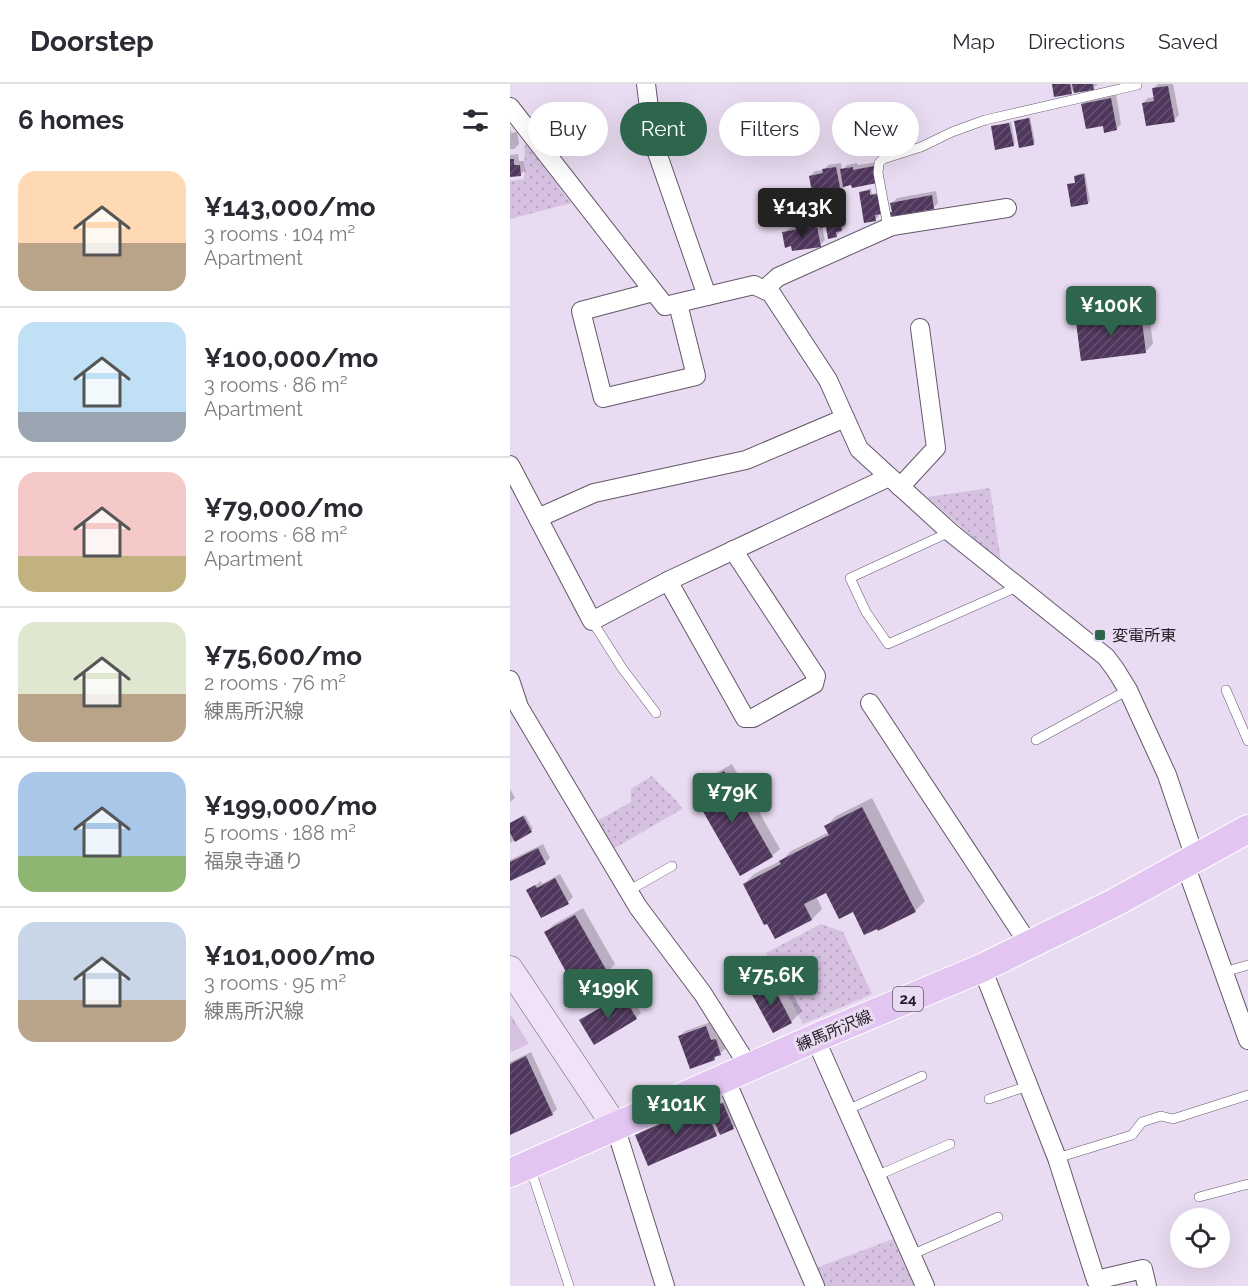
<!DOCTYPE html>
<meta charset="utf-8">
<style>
body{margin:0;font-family:Raleway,"Noto Sans JP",sans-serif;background:#f2f2f3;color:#2b2b33;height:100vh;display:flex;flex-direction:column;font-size:22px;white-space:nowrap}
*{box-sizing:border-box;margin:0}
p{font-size:20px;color:#7c7c81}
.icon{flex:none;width:33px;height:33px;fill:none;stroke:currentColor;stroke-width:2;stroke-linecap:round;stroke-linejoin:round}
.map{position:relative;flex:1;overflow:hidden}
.drawer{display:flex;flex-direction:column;background:#fff;width:510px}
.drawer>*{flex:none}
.banner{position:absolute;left:18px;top:18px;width:570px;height:54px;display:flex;gap:12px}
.controls{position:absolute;left:660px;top:1124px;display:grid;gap:12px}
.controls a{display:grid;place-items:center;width:60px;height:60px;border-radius:50%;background:#fff;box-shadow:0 6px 24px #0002;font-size:30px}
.price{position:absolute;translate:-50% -51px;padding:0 14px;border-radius:6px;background:#2d654d;color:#fff;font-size:20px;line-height:39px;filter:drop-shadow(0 2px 3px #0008)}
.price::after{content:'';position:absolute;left:50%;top:36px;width:18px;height:14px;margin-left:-9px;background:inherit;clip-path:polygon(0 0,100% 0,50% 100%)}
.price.active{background:#222;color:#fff}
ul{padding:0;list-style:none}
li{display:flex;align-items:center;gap:18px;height:150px;padding:0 18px}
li+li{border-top:2px solid #e1e1e2}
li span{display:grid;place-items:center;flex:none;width:168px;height:120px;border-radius:18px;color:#555}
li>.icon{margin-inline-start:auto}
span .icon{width:72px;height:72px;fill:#fffc;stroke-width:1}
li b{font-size:26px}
h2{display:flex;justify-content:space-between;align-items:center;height:72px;padding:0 18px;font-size:26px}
.tag{padding:0 21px;border-radius:27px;background:#fff;box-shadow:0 6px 24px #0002;font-size:21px;line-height:54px}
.tag.active{background:#2d654d;color:#fff}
header{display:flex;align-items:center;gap:36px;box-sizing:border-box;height:84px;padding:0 30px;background:#fff;border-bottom:2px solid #e1e1e2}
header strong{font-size:28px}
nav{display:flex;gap:33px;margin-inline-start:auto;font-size:21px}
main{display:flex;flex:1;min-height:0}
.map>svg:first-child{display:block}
</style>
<header>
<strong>Doorstep</strong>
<nav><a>Map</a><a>Directions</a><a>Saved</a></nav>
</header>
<main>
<section class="drawer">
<h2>6 homes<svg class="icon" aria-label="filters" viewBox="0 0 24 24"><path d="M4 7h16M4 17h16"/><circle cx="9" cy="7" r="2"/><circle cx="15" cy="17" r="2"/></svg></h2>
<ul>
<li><span style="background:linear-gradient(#ffd9b3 60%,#b9a48a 0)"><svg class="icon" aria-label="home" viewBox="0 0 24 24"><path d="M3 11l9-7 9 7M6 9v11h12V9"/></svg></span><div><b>¥143,000/mo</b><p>3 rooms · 104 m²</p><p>Apartment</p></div></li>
<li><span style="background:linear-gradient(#bfe0f5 75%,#9aa5b1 0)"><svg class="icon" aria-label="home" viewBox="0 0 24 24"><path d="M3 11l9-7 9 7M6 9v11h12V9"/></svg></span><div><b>¥100,000/mo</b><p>3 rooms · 86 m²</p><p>Apartment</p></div></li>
<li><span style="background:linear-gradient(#f6c9c9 70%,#c2b280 0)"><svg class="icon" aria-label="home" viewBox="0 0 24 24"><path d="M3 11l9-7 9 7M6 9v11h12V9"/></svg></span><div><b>¥79,000/mo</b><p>2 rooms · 68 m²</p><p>Apartment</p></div></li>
<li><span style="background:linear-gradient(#dfe7d0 60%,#b9a48a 0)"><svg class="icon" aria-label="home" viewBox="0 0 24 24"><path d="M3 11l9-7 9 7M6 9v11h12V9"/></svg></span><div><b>¥75,600/mo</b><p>2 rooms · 76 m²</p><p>練馬所沢線</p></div></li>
<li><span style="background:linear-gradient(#a9c7e8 70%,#8fb573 0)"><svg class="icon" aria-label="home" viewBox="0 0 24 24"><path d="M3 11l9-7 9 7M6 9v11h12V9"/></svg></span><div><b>¥199,000/mo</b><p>5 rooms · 188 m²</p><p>福泉寺通り</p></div></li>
<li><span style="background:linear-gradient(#c9d6e8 65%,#b9a48a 0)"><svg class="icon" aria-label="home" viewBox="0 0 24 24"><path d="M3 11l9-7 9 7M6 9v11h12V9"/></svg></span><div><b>¥101,000/mo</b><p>3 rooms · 95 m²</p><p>練馬所沢線</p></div></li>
</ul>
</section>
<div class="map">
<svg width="738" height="1202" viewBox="0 0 738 1202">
<defs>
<pattern id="grass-tufts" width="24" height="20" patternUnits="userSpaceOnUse" patternTransform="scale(1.5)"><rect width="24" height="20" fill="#d6c1e1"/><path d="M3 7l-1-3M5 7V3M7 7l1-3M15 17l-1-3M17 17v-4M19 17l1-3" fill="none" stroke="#b8a6c1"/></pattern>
<pattern id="park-dots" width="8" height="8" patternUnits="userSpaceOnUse" patternTransform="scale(1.5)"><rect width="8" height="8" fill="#d6c1e1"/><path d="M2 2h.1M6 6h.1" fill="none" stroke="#b8a6c1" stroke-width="1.8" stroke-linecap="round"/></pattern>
<pattern id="building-hatch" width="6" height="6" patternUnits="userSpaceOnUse" patternTransform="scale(1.5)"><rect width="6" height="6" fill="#50375d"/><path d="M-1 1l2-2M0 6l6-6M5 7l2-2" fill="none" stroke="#665271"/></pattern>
</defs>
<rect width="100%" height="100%" fill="#e9dbf1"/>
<!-- grass -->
<path fill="url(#grass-tufts)" d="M0 930 19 960 0 968Z"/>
<!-- park -->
<g fill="url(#park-dots)">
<path d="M15 57 61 119 0 135V97L14 95Z"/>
<path d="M480 404 491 478 417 413Z"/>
<path d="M142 692C152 704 165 712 172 725L103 765 87 737 121 718V705Z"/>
<path d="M311 840 333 848 362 910 293 940 256 869Z"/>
<path d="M383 1155 404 1202H313L306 1184Z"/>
</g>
<!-- shadow -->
<g fill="#0003">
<path d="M543 0H588L583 4 565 5 561 8Z"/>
<path d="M648 0H663L669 31 664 36 633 19 638 14 645 13 643 5Z"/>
<path d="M606 10 611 40 606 45 572 20 577 15Z"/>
<path d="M520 33 525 58 523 60 506 38Z"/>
<path d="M501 38 505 59 503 61 482 43Z"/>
<path d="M0 43 1 49 7 48 9 60 4 65H0Z"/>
<path d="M8 70 9 77H14L15 86 10 91 0 92V71Z"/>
<path d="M368 78 371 93 335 102 330 107 300 92 305 87 314 86 318 81 331 79 332 86 337 81 347 79 348 81Z"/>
<path d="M575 89 580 117 578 119 559 101 566 98V93L568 90Z"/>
<path d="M361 104 362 110 370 109 368 133 365 135 351 108Z"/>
<path d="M426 107 428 119 423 124 380 130 383 127 382 119 387 114Z"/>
<path d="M277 112 280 125 278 127 266 116Z"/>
<path d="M331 114 337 141 326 152 317 141 312 142 315 156 310 161 274 149 279 144 311 138 308 126 321 116Z"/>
<path d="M638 222 643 260 636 267 568 239 576 231Z"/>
<path d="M222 680 270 765 262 772 185 710 196 695Z"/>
<path d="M0 705 5 714 0 718Z"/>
<path d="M362 714 415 817 405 827 343 826 317 807 306 812 312 825 302 835 265 853 234 800 244 790 272 776 281 767 319 748 316 742 326 732Z"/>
<path d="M15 731 23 745 0 759V739Z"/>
<path d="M33 760 40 774 35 779 0 795V776Z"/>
<path d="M50 790 63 813 58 818 32 832 18 807 31 797 32 800Z"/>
<path d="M73 824 105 880 97 888 36 849 43 841Z"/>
<path d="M271 887 292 927 282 937 263 947 242 907 252 897Z"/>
<path d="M118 907 131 929 126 934 71 937 76 932Z"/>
<path d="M201 938 207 952 211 951 216 964 204 975 170 952 175 947Z"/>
<path d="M21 968 47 1025 42 1030 0 1049V978Z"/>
<path d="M204 1012 208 1020 215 1017 225 1042 223 1044 210 1047 206 1051H127L137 1041Z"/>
</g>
<!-- building -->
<g fill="url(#building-hatch)">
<path d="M542 0H560L562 10 544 13Z"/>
<path d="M562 0H583L584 6 564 9Z"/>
<path d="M658 2 665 38 636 42 632 19 644 17 642 4Z"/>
<path d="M601 14 607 46 594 49 593 42 576 45 571 20Z"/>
<path d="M519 34 524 61 509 64 504 37Z"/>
<path d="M499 39 504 62 485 66 481 42Z"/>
<path d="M0 75H4V81H10L11 92 0 93Z"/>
<path d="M364 82 367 99 342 104 341 101 333 103 330 85 343 83V86Z"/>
<path d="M326 83 331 108 303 114 299 92 313 89 312 85Z"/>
<path d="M574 90 578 120 561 123 557 100 565 99 564 92Z"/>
<path d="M360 106V111L368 110 372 130 365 131 366 137 354 139 349 108Z"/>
<path d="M422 111 424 125 379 133 378 129 382 128 380 119Z"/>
<path d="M275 113 279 129 268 131 265 116Z"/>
<path d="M327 118 332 147 326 148 327 153 318 155 316 143 310 144 307 126 315 124 314 121Z"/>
<path d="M307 142 311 163 282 167 281 162 275 164 272 148Z"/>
<path d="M631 229 636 269 571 277 566 238Z"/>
<path d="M214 687 263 773 230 792 183 710 189 706 187 702Z"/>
<path d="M352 723 406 828 368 847 367 845 354 851 343 828 329 835 316 809 294 820 302 836 265 855 257 840 254 841 233 800 271 780 269 777 319 751 314 742Z"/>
<path d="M13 732 22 748 5 758 0 749V739Z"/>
<path d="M28 764 36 780 0 797V778Z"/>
<path d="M45 794 59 820 31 834 16 806 25 801 27 804Z"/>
<path d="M65 831 98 889 66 906 34 848Z"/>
<path d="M260 896 282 939 263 949 240 907Z"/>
<path d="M113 911 127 935 84 961 69 936Z"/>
<path d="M196 942 201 956 206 955 211 971 204 973 205 976 180 985 168 952Z"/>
<path d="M16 972 43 1031 0 1051V980Z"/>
<path d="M213 1019 224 1045 210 1051 199 1024Z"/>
<path d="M194 1021 207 1052 138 1082 125 1051Z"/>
</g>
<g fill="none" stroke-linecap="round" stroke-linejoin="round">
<!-- lane casing -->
<g stroke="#63586a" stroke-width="10">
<g id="lane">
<path d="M378 143 368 89 369 79 373 75 411 63 442 48 475 36 627 1"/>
<path d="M440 448 340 494 356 528 378 560 507 503"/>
<path d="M82 537 112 584 146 629"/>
<path d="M716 606 738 657"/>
<path d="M526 656 618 606"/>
<path d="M118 807 162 782"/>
<path d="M714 888 738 881"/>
<path d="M479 1015 518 1002"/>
<path d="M337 1026 412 992"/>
<path d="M547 1074 622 1051 632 1038 651 1032 663 1035 738 1011"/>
<path d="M20 1083 59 1202"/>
<path d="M366 1092 440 1060"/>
<path d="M689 1113 738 1100"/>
<path d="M401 1171 488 1133"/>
</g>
</g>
<!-- street casing -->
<g stroke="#63586a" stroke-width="20">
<g id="street">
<path d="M136 0 143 57 197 212"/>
<path d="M0 23 155 222 244 201 261 209 318 296 349 365 440 448 596 573 605 585 618 606 657 691 685 774"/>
<path d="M255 205 268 193 382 142 497 124"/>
<path d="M143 208 71 227 93 314 186 292 168 220"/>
<path d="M0 381 82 537 158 497 379 393"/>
<path d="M390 403 426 364 410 244"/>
<path d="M28 434 84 409 236 376 335 334"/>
<path d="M158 497 235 634H243L304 600 306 592 223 466"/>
<path d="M0 596 9 623 128 823 193 910 239 983"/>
<path d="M360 619 520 862"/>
<path d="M675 780 738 956"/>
<path d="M472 884 547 1074 586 1196 633 1185 637 1202"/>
<path d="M305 954 415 1202"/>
<path d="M215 994 305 1202"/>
<path d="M105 1042 155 1202"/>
</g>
</g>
<!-- secondary casing -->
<g stroke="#63586a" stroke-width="27">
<path id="secondary" d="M0 885 105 1042"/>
</g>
<!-- primary casing -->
<g stroke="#fff" stroke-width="30">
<path id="primary" d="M0 1089 305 954 472 884 604 819 738 745"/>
</g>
<!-- lane -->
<use href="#lane" stroke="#fff" stroke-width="9"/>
<!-- street -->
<use href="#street" stroke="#fff" stroke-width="18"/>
<!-- secondary -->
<use href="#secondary" stroke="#f1e2f8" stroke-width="26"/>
<!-- primary -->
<use href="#primary" stroke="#e2c6f1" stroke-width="28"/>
</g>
<!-- markers -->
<rect fill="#2d654d" stroke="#e9dbf1" stroke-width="2" x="584" y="545" width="12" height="12" rx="3"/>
<g text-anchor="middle" stroke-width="6" stroke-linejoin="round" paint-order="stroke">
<!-- shield labels -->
<rect fill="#e9dbf1" stroke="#605965" stroke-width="1.5" x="383" y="903" width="30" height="24" rx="4.5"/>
<g font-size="15" font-weight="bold" fill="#262129">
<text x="398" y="920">24</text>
</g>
<!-- poi labels -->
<g font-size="16" fill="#262129" stroke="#e9dbf1" text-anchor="start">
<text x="602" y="557">変電所東</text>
</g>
<!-- street labels -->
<g font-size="16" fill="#262129" stroke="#e9dbf1">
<text transform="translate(324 946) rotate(-23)" y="6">練馬所沢線</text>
</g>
</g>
</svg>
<div class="controls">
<a><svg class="icon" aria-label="locate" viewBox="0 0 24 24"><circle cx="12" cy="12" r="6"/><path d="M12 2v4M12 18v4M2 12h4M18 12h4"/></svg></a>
</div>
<b class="price active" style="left:292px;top:155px">¥143K</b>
<b class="price" style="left:601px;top:253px">¥100K</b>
<b class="price" style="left:222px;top:740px">¥79K</b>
<b class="price" style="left:261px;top:923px">¥75.6K</b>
<b class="price" style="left:98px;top:936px">¥199K</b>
<b class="price" style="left:166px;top:1052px">¥101K</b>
<div class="banner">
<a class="tag">Buy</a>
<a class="tag active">Rent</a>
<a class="tag">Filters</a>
<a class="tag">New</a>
</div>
</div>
</main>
